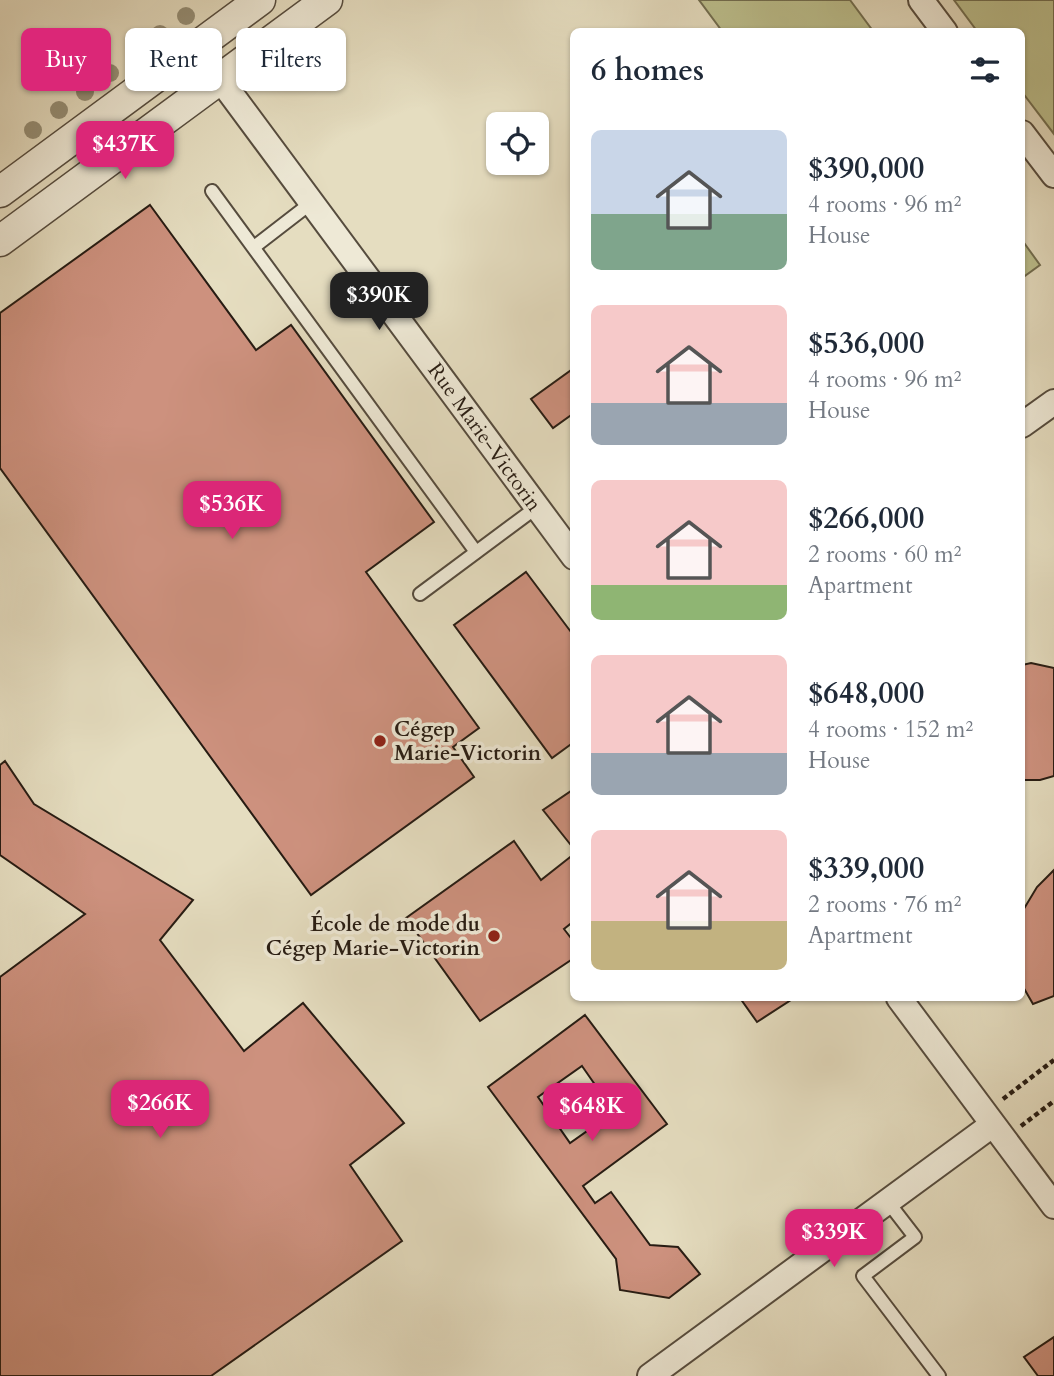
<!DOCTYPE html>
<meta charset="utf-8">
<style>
body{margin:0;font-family:Cardo,serif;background:#f6f6f7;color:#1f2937;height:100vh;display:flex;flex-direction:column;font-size:26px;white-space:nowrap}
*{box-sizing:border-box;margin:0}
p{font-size:23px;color:#747a83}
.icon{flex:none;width:38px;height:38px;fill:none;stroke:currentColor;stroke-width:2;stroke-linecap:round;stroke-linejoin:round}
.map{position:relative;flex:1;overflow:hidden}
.drawer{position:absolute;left:570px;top:28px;width:455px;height:973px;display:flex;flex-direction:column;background:#fff;border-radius:10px;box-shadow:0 2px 5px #0004}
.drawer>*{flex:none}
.banner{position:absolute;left:21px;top:28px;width:444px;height:63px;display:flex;gap:14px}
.controls{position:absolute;left:486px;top:112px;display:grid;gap:14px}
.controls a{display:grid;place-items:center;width:63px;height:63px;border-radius:10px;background:#fff;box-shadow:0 2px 5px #0004;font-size:35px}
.price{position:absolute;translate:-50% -60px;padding:0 16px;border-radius:14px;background:#db2777;color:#fff;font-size:23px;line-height:46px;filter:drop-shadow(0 2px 4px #0008)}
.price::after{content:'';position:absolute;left:50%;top:42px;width:21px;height:16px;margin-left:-10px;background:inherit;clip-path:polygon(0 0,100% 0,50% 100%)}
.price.active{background:#222;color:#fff}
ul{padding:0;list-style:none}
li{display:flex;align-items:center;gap:21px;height:175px;padding:0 21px}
li span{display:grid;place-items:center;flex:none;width:196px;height:140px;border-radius:10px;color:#555}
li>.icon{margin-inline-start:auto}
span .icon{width:84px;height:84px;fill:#fffc;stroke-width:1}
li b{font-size:30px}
h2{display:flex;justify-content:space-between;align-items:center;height:84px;padding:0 21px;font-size:30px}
.tag{padding:0 24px;border-radius:10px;background:#fff;box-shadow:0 2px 5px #0004;font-size:24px;line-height:63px}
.tag.active{background:#db2777;color:#fff}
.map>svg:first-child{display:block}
</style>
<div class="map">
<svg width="1054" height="1376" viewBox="0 0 1054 1376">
<rect width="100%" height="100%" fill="#e5ddc0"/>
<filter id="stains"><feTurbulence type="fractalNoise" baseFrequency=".00286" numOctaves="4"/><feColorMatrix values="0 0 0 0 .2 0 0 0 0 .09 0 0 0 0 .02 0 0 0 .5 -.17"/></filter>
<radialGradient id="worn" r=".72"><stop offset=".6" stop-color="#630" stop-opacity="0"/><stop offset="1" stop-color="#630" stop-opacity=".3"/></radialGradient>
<!-- green -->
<g fill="#bcbf8d" stroke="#726e50" stroke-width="2">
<path d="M699 0H850L873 31H722Z"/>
<path d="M954 0H1054V134L1022 92V32L977 31Z"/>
<path d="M1022 240 1040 265 1022 278Z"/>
</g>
<!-- building -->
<g fill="#cd917e" stroke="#271c13" stroke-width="2" fill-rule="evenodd">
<path d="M150 205 256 350 291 325 434 522 366 572 479 728 453 747 474 777 311 895 0 468V313Z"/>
<path d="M574 368V413L553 428 531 399Z"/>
<path d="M526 572 574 636V742L552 758 454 625Z"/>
<path d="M1031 663 1054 668V776L1040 780H1022V665Z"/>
<path d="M5 761 34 804 193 900 160 940 244 1051 303 1003 404 1123 350 1165 402 1241 211 1376H0V977L85 914 0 855V765Z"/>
<path d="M574 789V849L543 810Z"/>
<path d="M514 841 541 880 574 854V921L564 929 574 942V958L480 1021 406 918Z"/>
<path d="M1054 870V996L1033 1004 1022 985V912L1037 887Z"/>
<path d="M740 998H794L757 1022Z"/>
<path d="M585 1015 667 1124 583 1186 595 1203 611 1192 650 1245 678 1247 700 1274 669 1298 620 1290 616 1259 488 1087ZM582 1066 614 1112 570 1143 538 1097Z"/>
<path d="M1054 1337V1376H1038L1024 1357Z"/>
</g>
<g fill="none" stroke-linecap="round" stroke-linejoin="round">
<!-- service casing -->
<g stroke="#564c3e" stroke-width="16">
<g id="service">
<path d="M212 191 476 552"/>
<path d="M254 247 311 203"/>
<path d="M420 594 537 507"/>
<path d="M888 1202 915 1237 863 1276 939 1376"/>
</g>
</g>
<!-- minor casing -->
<g stroke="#564c3e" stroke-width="28">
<g id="minor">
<path d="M921 0 945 32"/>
<path d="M197 48 574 557"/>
<path d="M1022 133 1054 175"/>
<path d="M1022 425 1054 402"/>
<path d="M899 998 1054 1206"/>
<path d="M650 1376 992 1125"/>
</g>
</g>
<!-- tertiary casing -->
<g stroke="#564c3e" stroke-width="33">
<g id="tertiary">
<path d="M0 192 260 0"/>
<path d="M0 241 327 0"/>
</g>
</g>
<!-- path -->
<g stroke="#271c13" stroke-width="4.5" stroke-dasharray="5 3.5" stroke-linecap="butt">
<path d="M1003 1099 1054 1060"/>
<path d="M1021 1126 1054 1101"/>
</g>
<!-- service -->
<use href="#service" stroke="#eee9d6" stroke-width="12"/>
<!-- minor -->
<use href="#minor" stroke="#eee9d6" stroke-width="24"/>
<!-- tertiary -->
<use href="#tertiary" stroke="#eee9d6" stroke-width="30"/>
</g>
<!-- trees -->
<g fill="#958e75">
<circle cx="186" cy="16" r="9"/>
<circle cx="160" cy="34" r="9"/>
<circle cx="135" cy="54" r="9"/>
<circle cx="110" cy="73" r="9"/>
<circle cx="85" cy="92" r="9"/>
<circle cx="59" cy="110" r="9"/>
<circle cx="33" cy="130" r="9"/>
</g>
<!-- markers -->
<g fill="#8f2418" stroke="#eee9d6" stroke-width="2.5">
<circle cx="380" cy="741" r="7"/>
<circle cx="494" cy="936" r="7"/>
</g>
<g text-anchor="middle" stroke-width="7" stroke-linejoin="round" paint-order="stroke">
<!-- street labels -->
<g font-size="21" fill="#271c13" stroke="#eee9d6">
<text transform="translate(485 437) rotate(54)" y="7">Rue Marie-Victorin</text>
</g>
<!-- poi labels -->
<g font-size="21" font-weight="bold" fill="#271c13" stroke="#eee9d6" text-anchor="start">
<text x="394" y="736">Cégep<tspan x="394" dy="24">Marie-Victorin</tspan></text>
<text x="480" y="931" text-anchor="end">École de mode du<tspan x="480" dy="24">Cégep Marie-Victorin</tspan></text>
</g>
</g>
<rect width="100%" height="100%" filter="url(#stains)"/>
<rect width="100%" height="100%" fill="url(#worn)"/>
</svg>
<div class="controls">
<a><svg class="icon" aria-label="locate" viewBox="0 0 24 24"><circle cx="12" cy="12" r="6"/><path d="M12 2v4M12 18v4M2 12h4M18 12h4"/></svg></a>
</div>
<b class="price" style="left:125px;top:181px">$437K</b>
<b class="price active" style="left:379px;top:332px">$390K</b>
<b class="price" style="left:232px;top:541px">$536K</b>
<b class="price" style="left:160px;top:1140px">$266K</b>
<b class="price" style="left:592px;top:1143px">$648K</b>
<b class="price" style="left:834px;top:1269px">$339K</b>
<div class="banner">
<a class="tag active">Buy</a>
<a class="tag">Rent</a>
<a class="tag">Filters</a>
</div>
<section class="drawer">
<h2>6 homes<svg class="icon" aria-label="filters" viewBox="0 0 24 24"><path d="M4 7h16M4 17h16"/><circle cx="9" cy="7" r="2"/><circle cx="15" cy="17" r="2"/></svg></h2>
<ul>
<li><span style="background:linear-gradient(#c9d6e8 60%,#7fa58c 0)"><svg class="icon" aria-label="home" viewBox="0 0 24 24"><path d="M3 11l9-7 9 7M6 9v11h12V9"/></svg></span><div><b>$390,000</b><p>4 rooms · 96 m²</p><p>House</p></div></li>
<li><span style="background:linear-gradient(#f6c9c9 70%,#9aa5b1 0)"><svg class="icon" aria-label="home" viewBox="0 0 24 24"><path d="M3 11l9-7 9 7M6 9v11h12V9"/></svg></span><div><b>$536,000</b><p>4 rooms · 96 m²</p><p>House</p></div></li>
<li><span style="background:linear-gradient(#f6c9c9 75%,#8fb573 0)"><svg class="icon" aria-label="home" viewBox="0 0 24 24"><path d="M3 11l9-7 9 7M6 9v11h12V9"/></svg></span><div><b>$266,000</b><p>2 rooms · 60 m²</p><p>Apartment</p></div></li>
<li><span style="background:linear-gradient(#f6c9c9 70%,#9aa5b1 0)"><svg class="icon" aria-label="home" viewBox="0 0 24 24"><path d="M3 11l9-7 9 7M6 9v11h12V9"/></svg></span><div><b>$648,000</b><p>4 rooms · 152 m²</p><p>House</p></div></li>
<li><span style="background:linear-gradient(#f6c9c9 65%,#c2b280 0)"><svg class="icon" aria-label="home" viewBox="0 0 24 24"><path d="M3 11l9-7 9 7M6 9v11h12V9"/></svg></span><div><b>$339,000</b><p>2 rooms · 76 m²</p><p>Apartment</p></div></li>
</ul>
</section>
</div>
